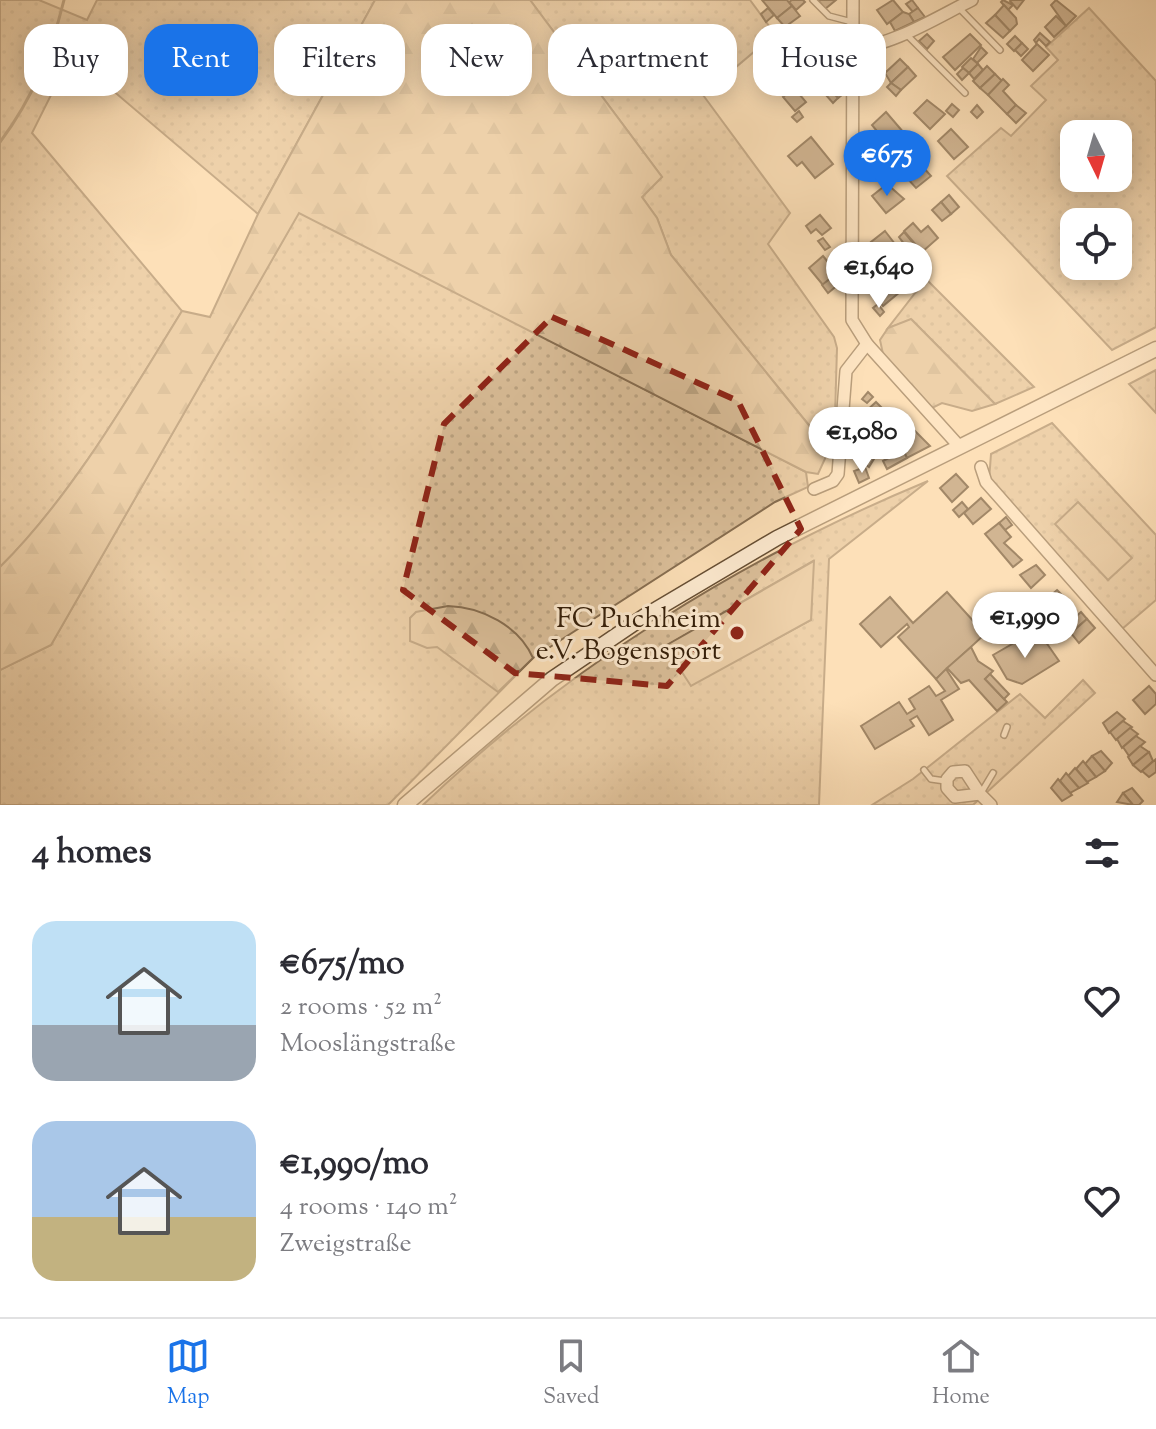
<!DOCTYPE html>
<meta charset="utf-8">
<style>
body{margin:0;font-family:"Sorts Mill Goudy",serif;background:#f7f7f7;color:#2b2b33;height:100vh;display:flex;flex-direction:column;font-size:30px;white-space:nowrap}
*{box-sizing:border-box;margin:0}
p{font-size:26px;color:#7c7c81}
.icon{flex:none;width:44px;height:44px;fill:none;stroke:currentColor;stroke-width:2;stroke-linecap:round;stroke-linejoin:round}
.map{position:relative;height:805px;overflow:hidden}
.panel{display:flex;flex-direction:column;background:#fff;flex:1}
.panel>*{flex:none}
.guide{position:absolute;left:24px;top:24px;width:1108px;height:72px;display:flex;gap:16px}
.needle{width:52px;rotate:175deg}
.buttons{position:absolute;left:1060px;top:120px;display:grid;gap:16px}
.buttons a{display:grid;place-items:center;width:72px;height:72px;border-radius:16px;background:#fff;box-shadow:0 4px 20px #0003;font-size:40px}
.price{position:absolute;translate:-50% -68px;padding:0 18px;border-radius:28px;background:#fff;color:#222;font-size:26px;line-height:52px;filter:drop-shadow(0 2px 4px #0008)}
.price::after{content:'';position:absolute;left:50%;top:48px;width:24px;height:18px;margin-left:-12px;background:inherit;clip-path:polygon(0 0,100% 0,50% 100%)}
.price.current{background:#1a73e8;color:#fff}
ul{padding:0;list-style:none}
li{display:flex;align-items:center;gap:24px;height:200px;padding:0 32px}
li span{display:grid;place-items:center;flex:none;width:224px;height:160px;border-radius:24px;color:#555}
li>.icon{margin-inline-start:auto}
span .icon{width:96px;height:96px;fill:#fffc;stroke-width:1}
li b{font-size:34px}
h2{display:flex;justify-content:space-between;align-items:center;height:96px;padding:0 32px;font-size:34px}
.chip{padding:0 28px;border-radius:24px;background:#fff;box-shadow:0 4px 20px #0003;font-size:28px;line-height:72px}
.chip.current{background:#1a73e8;color:#fff}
.tabs{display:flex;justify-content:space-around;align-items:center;height:112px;border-top:2px solid #e1e1e2;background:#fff;font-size:22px;color:#7c7c81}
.tabs a{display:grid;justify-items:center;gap:4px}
.tabs .current{color:#1a73e8}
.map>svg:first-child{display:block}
</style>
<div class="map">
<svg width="1156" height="805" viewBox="0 0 1156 805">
<defs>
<pattern id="grass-dots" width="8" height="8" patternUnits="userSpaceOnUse" patternTransform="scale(2)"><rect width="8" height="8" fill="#dbbf9a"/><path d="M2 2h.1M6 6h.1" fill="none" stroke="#bca483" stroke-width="1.8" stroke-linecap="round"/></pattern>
<pattern id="forest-firs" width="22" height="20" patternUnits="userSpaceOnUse" patternTransform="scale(2)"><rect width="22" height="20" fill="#dbbf9a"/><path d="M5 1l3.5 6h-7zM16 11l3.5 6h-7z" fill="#bca483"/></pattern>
</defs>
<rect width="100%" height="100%" fill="#fde0b8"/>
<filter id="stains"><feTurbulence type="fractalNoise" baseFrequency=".0025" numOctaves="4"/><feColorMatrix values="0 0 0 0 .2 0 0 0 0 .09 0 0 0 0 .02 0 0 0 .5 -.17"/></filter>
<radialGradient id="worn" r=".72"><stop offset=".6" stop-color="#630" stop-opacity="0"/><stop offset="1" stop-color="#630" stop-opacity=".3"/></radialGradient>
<!-- grass -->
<g fill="url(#grass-dots)" stroke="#876e51" stroke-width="2" fill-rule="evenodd">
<path d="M0 0H39L87 20 97 0H375L258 214 71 55 32 133 182 311C130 395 71 497 0 567Z"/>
<path d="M530 0H750L775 34 703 95 790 213 768 244 834 337 837 348 834 450H829L671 255 657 218 642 197 662 177Z"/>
<path d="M1089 8 1156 81V327L1112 350 947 176 1001 128 1011 136 1046 100 1031 86 1058 60 1046 47ZM1074 134H1118V178H1074ZM1074 222H1118V266H1074Z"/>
<path d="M299 212 806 472 808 487 775 502 533 658 388 805H0V670L51 645Z"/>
<path d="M926 279 1034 387 995 404 912 320 888 328Z"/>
<path d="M1156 370V413L1129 384Z"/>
<path d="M1052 423 1156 535V600L1115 635 989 481 991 454Z"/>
<path d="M928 481 829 559 819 805H423C567 667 744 557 928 481ZM813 561 811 620 691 685 666 646Z"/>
<path d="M1083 680 1095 693 973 805H872L913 779 1020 694 1045 718Z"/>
</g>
<!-- forest -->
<g fill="url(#forest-firs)" stroke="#876e51" stroke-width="2">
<path d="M375 0H530L662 177 642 197 657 218 671 255 829 450 818 474 806 472 299 213 51 645 0 670V567C71 497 130 395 182 311L210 317 258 214Z"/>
<path d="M911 319 995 404 972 411 942 403 932 408 883 354 880 340 888 328Z"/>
<path d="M448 606C482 607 519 626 533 658L498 692 437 647 427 648 410 641V618L416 612Z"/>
</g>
<!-- garden -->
<g fill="#dbbf9a" stroke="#876e51" stroke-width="2">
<path d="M1078 502 1132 558 1108 580 1055 524Z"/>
<path d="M814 561 811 620 691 686 665 646Z"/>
</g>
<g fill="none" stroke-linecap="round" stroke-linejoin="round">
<!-- stream -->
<path stroke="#836a4e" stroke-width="3" d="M0 142C33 98 51 53 64 0"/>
</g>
<!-- building -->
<g fill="#9c8264" stroke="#331d08" stroke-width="2">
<path d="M762 0H787L792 6 777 18Z"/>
<path d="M792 0H803L805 2 796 10 789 2Z"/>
<path d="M818 0H836L825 9Z"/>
<path d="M893 0 903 12 887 24 877 10Z"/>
<path d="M912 0 918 8 913 12 906 4Z"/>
<path d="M1003 0 1013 5 1008 10 1001 2Z"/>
<path d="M1024 0 1017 9 1010 1 1011 0Z"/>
<path d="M1056 0 1076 16 1066 26 1051 5Z"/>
<path d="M1004 5 1016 18 1017 24 1010 31 995 15Z"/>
<path d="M792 6 800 16 785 27 777 18Z"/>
<path d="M768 8 774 15 766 22 761 14Z"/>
<path d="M918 8 925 17 914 22 909 14Z"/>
<path d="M903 12 909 14 914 22 895 31 890 22Z"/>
<path d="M995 15 1010 31 1003 38 986 23Z"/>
<path d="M1056 16 1066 26 1054 37 1045 27Z"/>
<path d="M812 28 821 39 814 45 805 34Z"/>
<path d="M1040 33 1050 42 1046 46 1039 39 1036 43 1034 40Z"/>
<path d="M805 34 814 45 806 51 797 41Z"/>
<path d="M927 34 934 41 927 49 919 41Z"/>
<path d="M970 34 981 45 955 70 943 57Z"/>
<path d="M1015 36 1022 43 1014 51 1007 44Z"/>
<path d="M1022 43 1028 49 1021 56 1015 50Z"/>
<path d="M1037 44 1049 55 1033 71 1022 60Z"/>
<path d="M981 47 987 53 977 63 973 59Z"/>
<path d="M971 58 978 64 969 73 962 67Z"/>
<path d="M900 59 908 67 891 83 885 73Z"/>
<path d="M824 62 830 70 820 78 814 70Z"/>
<path d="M978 64 983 70 974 79 969 73Z"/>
<path d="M987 66 995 74 980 88 973 81Z"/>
<path d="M908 67 916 76 901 90 891 83Z"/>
<path d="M963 68 969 73 962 80 957 74Z"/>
<path d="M830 70 836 77 826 86 820 78Z"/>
<path d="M995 74 1002 81 988 95 980 88Z"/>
<path d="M1003 79 1009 85 1003 91 1016 105 1007 114 988 95Z"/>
<path d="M834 80 836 86 829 91 825 87Z"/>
<path d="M891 83 901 90 896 96 887 87Z"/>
<path d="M836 86 843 94 838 98 831 90Z"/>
<path d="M794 88 806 102 795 111 783 97Z"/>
<path d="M831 90 838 98 833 103 825 94Z"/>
<path d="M927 100 945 114 930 129 914 113Z"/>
<path d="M952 104 959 110 953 117 946 111Z"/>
<path d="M977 105 983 112 977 118 971 112Z"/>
<path d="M1016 105 1026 113 1016 123 1007 114Z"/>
<path d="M799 111 803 117 797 122 792 117Z"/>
<path d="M886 112 904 133 889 146 872 125Z"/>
<path d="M951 129 968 147 954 159 938 141Z"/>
<path d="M811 137 833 164 815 178 802 162 797 166 788 156Z"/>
<path d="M912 155 921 165 907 178 898 167Z"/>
<path d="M921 165 931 176 916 188 907 178Z"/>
<path d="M887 184 904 199 886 213 872 196Z"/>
<path d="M949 195 959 207 951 214 941 202Z"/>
<path d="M941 202 951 214 942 221 932 210Z"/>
<path d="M820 215 831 228 822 235 816 229 811 233 806 226Z"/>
<path d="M913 223 921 232 928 226 938 238 922 252 904 231Z"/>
<path d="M885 231 895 244 881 255 871 242Z"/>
<path d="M904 232 914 244 908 249 899 237Z"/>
<path d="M823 238 830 247 825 250 818 241Z"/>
<path d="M823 256 837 273 823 285 809 268Z"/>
<path d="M903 258 912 270 898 281 889 270Z"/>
<path d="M832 277 839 284 828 293 822 285Z"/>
<path d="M895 283 901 291 883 306 875 296Z"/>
<path d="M878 304 884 312 880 316 873 308Z"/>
<path d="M868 392 873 397 867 403 862 399Z"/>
<path d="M876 402 884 410 871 422 863 414Z"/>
<path d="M884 410 892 418 879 431 871 422Z"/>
<path d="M904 429 910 435 902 442 896 436Z"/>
<path d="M914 430 930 446 907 458 901 446Z"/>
<path d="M873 434 879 439 873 446 867 441Z"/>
<path d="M861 443 877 454 869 467 852 455Z"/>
<path d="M903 450 907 458 887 469 883 461Z"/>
<path d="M865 467 869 478 859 483 854 471Z"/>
<path d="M956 474 968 487 952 502 940 488Z"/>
<path d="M981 498 991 509 973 524 964 513Z"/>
<path d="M962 502 968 509 959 517 953 510Z"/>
<path d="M1006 517 1012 525 1005 530 999 523Z"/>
<path d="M999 523 1011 537 1004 543 1022 560 1013 567 985 534Z"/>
<path d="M1036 565 1045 575 1031 588 1020 575Z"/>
<path d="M1057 590 1063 596 1049 609 1043 602Z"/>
<path d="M947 592 985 634 936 679 898 637 909 627 907 624 881 647 860 624 890 597 913 623Z"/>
<path d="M1063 596 1068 602 1054 615 1049 609Z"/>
<path d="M1081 612 1087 619 1071 633 1065 626Z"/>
<path d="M1087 619 1095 628 1079 643 1071 633Z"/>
<path d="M1043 638 1059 661 1022 684 1007 679 993 655 1019 640Z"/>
<path d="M971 647 978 661 993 671 985 679 1007 702 997 711 969 680 961 683 947 668Z"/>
<path d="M946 669 959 689 941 700 953 720 929 735 917 716 910 720 914 726 875 749 861 726 899 702 907 714 915 709 909 699 929 686 936 696 945 691 936 679Z"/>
<path d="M990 674 1009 694 1004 699 985 679Z"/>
<path d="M1149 686 1156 694V704L1145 714 1133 700Z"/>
<path d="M1117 712 1125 719 1109 733 1103 723Z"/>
<path d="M1123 721 1132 727 1116 740 1110 732Z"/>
<path d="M1130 728 1138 734 1122 748 1117 739Z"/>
<path d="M1136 736 1145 742 1129 756 1123 747Z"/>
<path d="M1140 746 1149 752 1133 765 1128 757Z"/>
<path d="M1101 751 1112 763 1105 771 1092 756Z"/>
<path d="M1149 752 1153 761 1141 772 1133 765Z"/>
<path d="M1092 756 1105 771 1096 777 1085 764Z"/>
<path d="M1156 759V772L1149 777 1142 771Z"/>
<path d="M1083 761 1096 777 1087 782 1076 769Z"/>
<path d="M1075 768 1088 783 1079 788 1068 776Z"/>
<path d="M1066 773 1079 788 1070 793 1060 781Z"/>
<path d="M1058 779 1072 795 1062 801 1051 788Z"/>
<path d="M1132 788 1143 801 1139 805H1133L1123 793Z"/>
<path d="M1123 793 1133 805 1117 802Z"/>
</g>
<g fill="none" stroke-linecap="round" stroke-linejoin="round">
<!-- service casing -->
<g stroke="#664e34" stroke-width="8">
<g id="service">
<path d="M813 0 829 16 852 22"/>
<path d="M959 8 1000 50"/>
<path d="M905 33 965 93"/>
<path d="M1004 735 1007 727"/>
<path d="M924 770 931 779 945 781"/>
<path d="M981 793 993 773"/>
</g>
</g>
<!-- minor casing -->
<g stroke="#664e34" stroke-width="14">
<g id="minor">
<path d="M853 0 852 320 867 344 959 446"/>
<path d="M853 47C887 49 941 15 972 0"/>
<path d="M981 467 986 482 1156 675"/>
<path d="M814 489 833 481 838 474 846 371 867 344"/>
<path d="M965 771 980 794 955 797 947 788V779L953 772Z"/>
<path d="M980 794 991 805"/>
</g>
</g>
<!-- tertiary casing -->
<g stroke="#664e34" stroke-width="17">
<path id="tertiary" d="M405 805 552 679 645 616 777 538 1156 349"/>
</g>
<!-- service -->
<use href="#service" stroke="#feebd1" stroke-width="5"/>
<!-- minor -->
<use href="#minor" stroke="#feebd1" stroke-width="11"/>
<!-- tertiary -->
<use href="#tertiary" stroke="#feebd1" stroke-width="14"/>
</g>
<!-- marked area -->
<path d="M0 0H1156V805H0ZM552 317 738 401 801 529 667 686 515 673 403 590 444 424Z" fill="#fde0b8" fill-opacity=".55" fill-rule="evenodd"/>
<path fill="none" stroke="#8f2418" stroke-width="6" stroke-dasharray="16 10" stroke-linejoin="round" d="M552 317 738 401 801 529 667 686 515 673 403 590 444 424Z"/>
<!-- markers -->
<circle fill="#8f2418" stroke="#feebd1" stroke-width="3" cx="737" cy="633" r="8"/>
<g text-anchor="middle" stroke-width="6" stroke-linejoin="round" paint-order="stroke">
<!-- poi labels -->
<g font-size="28" fill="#331d08" stroke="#feebd1" text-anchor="end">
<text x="721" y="627">FC Puchheim<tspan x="721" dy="32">e.V. Bogensport</tspan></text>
</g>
</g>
<rect width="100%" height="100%" filter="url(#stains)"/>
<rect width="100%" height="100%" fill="url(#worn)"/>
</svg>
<div class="buttons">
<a><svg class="needle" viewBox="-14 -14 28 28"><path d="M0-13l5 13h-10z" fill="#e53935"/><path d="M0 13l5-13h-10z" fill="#7c7c81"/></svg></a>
<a><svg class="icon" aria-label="locate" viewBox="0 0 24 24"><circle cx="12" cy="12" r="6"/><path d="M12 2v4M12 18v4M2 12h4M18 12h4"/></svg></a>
</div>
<b class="price current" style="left:887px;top:198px">€675</b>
<b class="price" style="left:879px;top:310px">€1,640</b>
<b class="price" style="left:862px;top:475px">€1,080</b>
<b class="price" style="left:1025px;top:660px">€1,990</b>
<div class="guide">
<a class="chip">Buy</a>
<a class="chip current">Rent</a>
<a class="chip">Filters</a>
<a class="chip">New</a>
<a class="chip">Apartment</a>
<a class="chip">House</a>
</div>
</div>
<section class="panel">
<h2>4 homes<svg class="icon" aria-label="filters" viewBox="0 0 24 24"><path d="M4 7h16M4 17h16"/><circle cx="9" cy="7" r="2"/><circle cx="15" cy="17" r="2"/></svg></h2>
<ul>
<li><span style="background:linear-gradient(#bfe0f5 65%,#9aa5b1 0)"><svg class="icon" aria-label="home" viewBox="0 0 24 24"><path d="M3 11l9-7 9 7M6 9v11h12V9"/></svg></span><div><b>€675/mo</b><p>2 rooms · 52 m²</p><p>Mooslängstraße</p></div><svg class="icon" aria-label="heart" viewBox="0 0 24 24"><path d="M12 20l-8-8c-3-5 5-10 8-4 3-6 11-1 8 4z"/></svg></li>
<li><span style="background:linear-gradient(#a9c7e8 60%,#c2b280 0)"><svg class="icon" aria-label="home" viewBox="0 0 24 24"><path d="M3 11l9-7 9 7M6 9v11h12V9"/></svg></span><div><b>€1,990/mo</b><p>4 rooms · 140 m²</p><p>Zweigstraße</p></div><svg class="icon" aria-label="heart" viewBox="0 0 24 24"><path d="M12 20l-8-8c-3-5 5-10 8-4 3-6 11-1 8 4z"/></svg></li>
</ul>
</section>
<nav class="tabs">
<a class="current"><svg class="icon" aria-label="map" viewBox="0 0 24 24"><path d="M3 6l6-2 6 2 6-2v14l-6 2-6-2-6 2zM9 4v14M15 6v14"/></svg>Map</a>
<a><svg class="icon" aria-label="saved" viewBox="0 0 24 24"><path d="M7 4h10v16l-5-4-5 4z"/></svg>Saved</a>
<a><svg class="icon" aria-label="home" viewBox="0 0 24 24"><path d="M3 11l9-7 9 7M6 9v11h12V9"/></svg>Home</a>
</nav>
